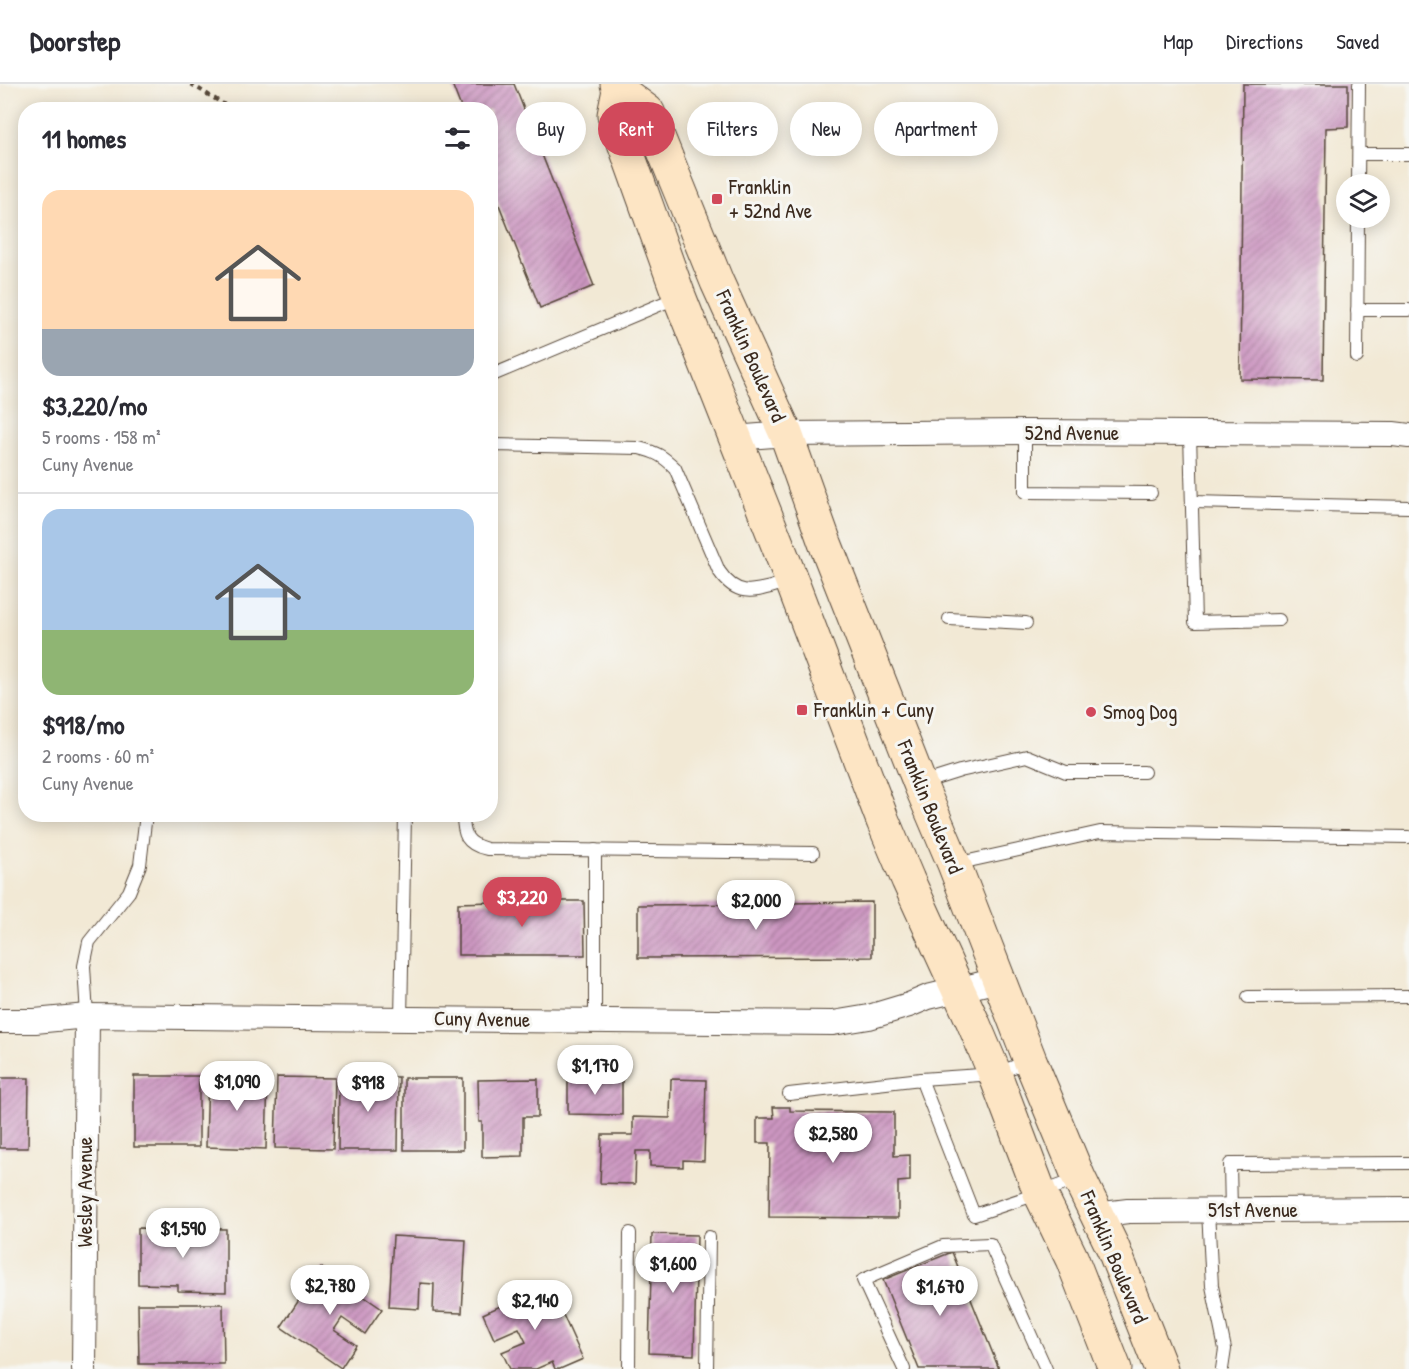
<!DOCTYPE html>
<meta charset="utf-8">
<style>
body{margin:0;font-family:"Patrick Hand",sans-serif;background:#f2f2f3;color:#2b2b33;height:100vh;display:flex;flex-direction:column;font-size:22px;white-space:nowrap}
*{box-sizing:border-box;margin:0}
p{font-size:20px;color:#7c7c81}
.icon{flex:none;width:33px;height:33px;fill:none;stroke:currentColor;stroke-width:2;stroke-linecap:round;stroke-linejoin:round}
.map{position:relative;flex:1;overflow:hidden}
.sheet{position:absolute;left:18px;top:18px;width:480px;height:720px;display:flex;flex-direction:column;background:#fff;border-radius:24px;box-shadow:0 3px 15px #0003}
.sheet>*{flex:none}
.top-card{position:absolute;left:516px;top:18px;width:570px;height:54px;display:flex;gap:12px}
.fabs{position:absolute;left:1336px;top:90px;display:grid;gap:12px}
.fabs a{display:grid;place-items:center;width:54px;height:54px;border-radius:50%;background:#fff;box-shadow:0 3px 15px #0003;font-size:30px}
.price{position:absolute;translate:-50% -51px;padding:0 14px;border-radius:21px;background:#fff;color:#222;font-size:20px;line-height:39px;filter:drop-shadow(0 2px 3px #0008)}
.price::after{content:'';position:absolute;left:50%;top:36px;width:18px;height:14px;margin-left:-9px;background:inherit;clip-path:polygon(0 0,100% 0,50% 100%)}
.price.current{background:#d1495b;color:#fff}
ul{padding:0;list-style:none}
li{display:grid;align-content:center;gap:12px;height:318px;padding:0 24px}
li+li{border-top:2px solid #e1e1e2}
li span{display:grid;place-items:center;height:186px;border-radius:18px;color:#555}
li>.icon{margin-inline-start:auto}
span .icon{width:108px;height:108px;fill:#fffc;stroke-width:1}
li b{font-size:26px}
h2{display:flex;justify-content:space-between;align-items:center;height:72px;padding:0 24px;font-size:26px}
.pill{padding:0 21px;border-radius:27px;background:#fff;box-shadow:0 3px 15px #0003;font-size:21px;line-height:54px}
.pill.current{background:#d1495b;color:#fff}
header{display:flex;align-items:center;gap:36px;box-sizing:border-box;height:84px;padding:0 30px;background:#fff;border-bottom:2px solid #e1e1e2}
header strong{font-size:28px}
nav{display:flex;gap:33px;margin-inline-start:auto;font-size:21px}
.map>svg:first-child{display:block}
</style>
<header>
<strong>Doorstep</strong>
<nav><a>Map</a><a>Directions</a><a>Saved</a></nav>
</header>
<div class="map">
<svg width="1409" height="1285" viewBox="0 0 1409 1285">
<defs>
<pattern id="building-hatch" width="6" height="6" patternUnits="userSpaceOnUse" patternTransform="scale(1.5)"><rect width="6" height="6" fill="#cc96c1"/><path d="M-1 1l2-2M0 6l6-6M5 7l2-2" fill="none" stroke="#a77b9c"/></pattern>
</defs>
<rect width="100%" height="100%" fill="#f6f6f2"/>
<filter id="ink" filterUnits="userSpaceOnUse"><feTurbulence type="fractalNoise" baseFrequency=".0167" numOctaves="2"/><feDisplacementMap in="SourceGraphic" scale="12" xChannelSelector="R" yChannelSelector="G"/><feConvolveMatrix kernelMatrix="1 2 1 2 8 2 1 2 1" color-interpolation-filters="sRGB"/></filter>
<filter id="wash" filterUnits="userSpaceOnUse"><feTurbulence type="fractalNoise" baseFrequency=".008" numOctaves="4" result="noise"/><feDisplacementMap in="SourceGraphic" scale="24" xChannelSelector="R" yChannelSelector="G"/><feGaussianBlur stdDeviation="1.35" result="paint"/><feColorMatrix in="noise" values="0 0 0 0 0 0 0 0 0 0 0 0 0 0 0 0 0 1.4 0 .05"/><feComposite in="paint" operator="in"/></filter>
<g filter="url(#wash)">
<rect width="100%" height="100%" fill="#f2e9d5"/>
<g id="blocks">
<!-- building -->
<g fill="url(#building-hatch)">
<path d="M452 0H514L594 202 540 224 490 98V26H462Z"/>
<path d="M1243 0H1348V43L1326 44 1323 296 1240 295Z"/>
<path d="M494 817H584L585 871H458V819L494 818Z"/>
<path d="M872 818V873L638 874V821L785 820V819Z"/>
<path d="M208 990 268 992 266 1065 206 1063Z"/>
<rect x="134" y="992" width="65" height="71"/>
<path d="M277 993 335 994 333 1065 275 1064Z"/>
<path d="M339 993H399L398 1066H338Z"/>
<path d="M0 994H29L28 1064H0Z"/>
<rect x="404" y="994" width="59" height="72"/>
<path d="M568 994H622V1031L568 1030Z"/>
<path d="M538 995V1033H523V1072L482 1073V1038H479L478 996Z"/>
<path d="M671 995 706 996 704 1077 683 1076V1083L650 1082V1067H636L635 1100 600 1099 602 1051H633V1033L670 1034Z"/>
<path d="M773 1023H790V1027L894 1028V1072L910 1071V1097L898 1098V1134L769 1133 770 1059H757V1034H774Z"/>
<path d="M138 1144 226 1145V1208L178 1207V1201L138 1200Z"/>
<path d="M652 1150 697 1151 694 1271 649 1269Z"/>
<path d="M393 1152 466 1156 462 1229 433 1228 434 1200 420 1199 419 1225 389 1223Z"/>
<path d="M952 1168 999 1285H919L883 1196Z"/>
<path d="M321 1183 382 1225 365 1250 342 1234 334 1246 356 1261 341 1284 281 1243Z"/>
<path d="M549 1200 583 1275 560 1285H555L552 1278 536 1285H510L502 1268 526 1258 519 1244 494 1255 483 1230Z"/>
<path d="M138 1220H223L224 1280H139Z"/>
</g>
</g>
</g>
<g filter="url(#ink)">
<use href="#blocks" fill-opacity="0" stroke="#564739" stroke-width="1.5"/>
<g fill="none" stroke-linecap="round" stroke-linejoin="round">
<!-- service casing -->
<g stroke="#564739" stroke-width="14">
<g id="service">
<path d="M1359 70H1409"/>
<path d="M1358 100 1359 0"/>
<path d="M1357 226H1409"/>
<path d="M1357 273 1358 134"/>
<path d="M490 292 678 213"/>
<path d="M1025 348V408L1151 409"/>
<path d="M1190 349 1195 538 1279 536"/>
<path d="M490 363 493 361 639 364C656 368 663 372 675 384L719 487C740 518 759 505 789 498"/>
<path d="M1192 418 1409 423"/>
<path d="M949 535 1026 539"/>
<path d="M922 699 960 687 1027 672 1066 688H1144"/>
<path d="M463 730C463 751 466 760 487 765L813 769"/>
<path d="M955 780 1100 748 1409 753"/>
<path d="M1248 913 1409 912"/>
<path d="M87 932 84 882 89 858 129 808 140 781 146 730"/>
<path d="M401 934 405 730"/>
<path d="M595 936V766"/>
<path d="M921 995 995 990 1029 977"/>
<path d="M789 1010 921 995 974 1131 1040 1109 1078 1095"/>
<path d="M1208 1127 1212 1202 1225 1265 1222 1285"/>
<path d="M1231 1127 1230 1080 1409 1079"/>
<path d="M629 1285 630 1149"/>
<path d="M707 1285 709 1153"/>
<path d="M904 1285 863 1196 943 1162 990 1160 1046 1285"/>
</g>
</g>
<!-- minor casing -->
<g stroke="#564739" stroke-width="26">
<g id="minor">
<path d="M734 354 786 350 1025 348 1393 350 1409 352"/>
<path d="M0 937H35L87 932 833 939 869 933 909 921 928 913 998 896"/>
<path d="M1096 1131 1128 1127 1409 1125"/>
<path d="M84 1285 87 932"/>
</g>
</g>
<!-- secondary casing -->
<g stroke="#564739" stroke-width="35">
<g id="secondary">
<path d="M617 0 619 6 648 28 717 198 786 350 825 459 920 700 954 780 1030 976 1079 1094 1113 1164 1161 1285"/>
<path d="M619 6 614 31 679 212 786 482 883 737 908 796 973 938 995 990 1040 1109 1072 1175 1115 1285"/>
</g>
</g>
<!-- path -->
<path stroke="#564739" stroke-width="4" stroke-dasharray="4.5 4.5" stroke-linecap="butt" d="M191 0 233 26"/>
<!-- service -->
<use href="#service" stroke="#fff" stroke-width="12"/>
<!-- minor -->
<use href="#minor" stroke="#fff" stroke-width="24"/>
<!-- secondary -->
<use href="#secondary" stroke="#fde5c4" stroke-width="33"/>
</g>
</g>
<!-- markers -->
<g fill="#d1495b" stroke="#f6f6f2" stroke-width="2">
<rect x="711" y="109" width="12" height="12" rx="3"/>
<rect x="796" y="620" width="12" height="12" rx="3"/>
<circle cx="1091" cy="628" r="6"/>
</g>
<g text-anchor="middle" stroke-width="6" stroke-linejoin="round" paint-order="stroke">
<!-- poi labels -->
<g font-size="21" fill="#3b2a1e" stroke="#f6f6f2" text-anchor="start">
<text x="729" y="110">Franklin<tspan x="729" dy="24">+ 52nd Ave</tspan></text>
<text x="814" y="633">Franklin + Cuny</text>
<text x="1103" y="635">Smog Dog</text>
</g>
<!-- street labels -->
<g font-size="21" fill="#3b2a1e" stroke="#f6f6f2">
<text transform="translate(751 272) rotate(66)" y="7">Franklin Boulevard</text>
<text x="1072" y="356">52nd Avenue</text>
<text transform="translate(930 723) rotate(68)" y="7">Franklin Boulevard</text>
<text transform="translate(482 935) rotate(1)" y="7">Cuny Avenue</text>
<text transform="translate(85 1108) rotate(-90)" y="7">Wesley Avenue</text>
<text x="1253" y="1133">51st Avenue</text>
<text transform="translate(1114 1173) rotate(67)" y="7">Franklin Boulevard</text>
</g>
</g>
</svg>
<div class="fabs">
<a><svg class="icon" aria-label="layers" viewBox="0 0 24 24"><path d="M12 4l9 5-9 5-9-5zM3 14l9 5 9-5"/></svg></a>
</div>
<b class="price current" style="left:522px;top:844px">$3,220</b>
<b class="price" style="left:756px;top:847px">$2,000</b>
<b class="price" style="left:595px;top:1012px">$1,170</b>
<b class="price" style="left:237px;top:1028px">$1,090</b>
<b class="price" style="left:368px;top:1029px">$918</b>
<b class="price" style="left:833px;top:1080px">$2,580</b>
<b class="price" style="left:183px;top:1175px">$1,590</b>
<b class="price" style="left:673px;top:1210px">$1,600</b>
<b class="price" style="left:330px;top:1232px">$2,780</b>
<b class="price" style="left:940px;top:1233px">$1,670</b>
<b class="price" style="left:535px;top:1247px">$2,140</b>
<div class="top-card">
<a class="pill">Buy</a>
<a class="pill current">Rent</a>
<a class="pill">Filters</a>
<a class="pill">New</a>
<a class="pill">Apartment</a>
</div>
<section class="sheet">
<h2>11 homes<svg class="icon" aria-label="filters" viewBox="0 0 24 24"><path d="M4 7h16M4 17h16"/><circle cx="9" cy="7" r="2"/><circle cx="15" cy="17" r="2"/></svg></h2>
<ul>
<li><span style="background:linear-gradient(#ffd9b3 75%,#9aa5b1 0)"><svg class="icon" aria-label="home" viewBox="0 0 24 24"><path d="M3 11l9-7 9 7M6 9v11h12V9"/></svg></span><div><b>$3,220/mo</b><p>5 rooms · 158 m²</p><p>Cuny Avenue</p></div></li>
<li><span style="background:linear-gradient(#a9c7e8 65%,#8fb573 0)"><svg class="icon" aria-label="home" viewBox="0 0 24 24"><path d="M3 11l9-7 9 7M6 9v11h12V9"/></svg></span><div><b>$918/mo</b><p>2 rooms · 60 m²</p><p>Cuny Avenue</p></div></li>
</ul>
</section>
</div>
